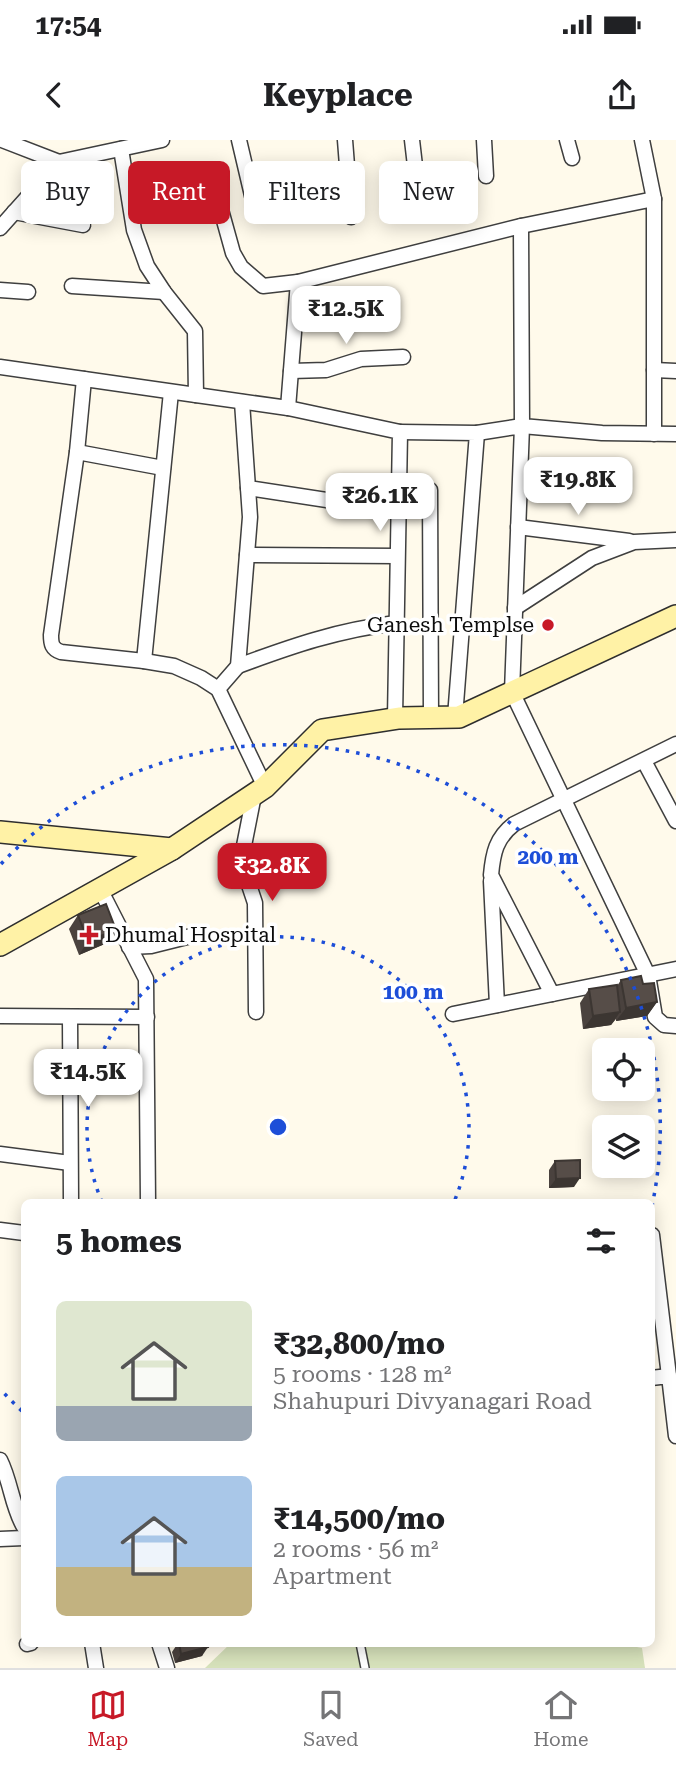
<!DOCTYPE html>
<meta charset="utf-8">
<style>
body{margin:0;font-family:"Roboto Serif",serif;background:#f6f6f6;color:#202124;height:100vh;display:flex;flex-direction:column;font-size:26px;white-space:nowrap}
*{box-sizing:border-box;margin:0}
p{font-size:23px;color:#757577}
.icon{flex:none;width:38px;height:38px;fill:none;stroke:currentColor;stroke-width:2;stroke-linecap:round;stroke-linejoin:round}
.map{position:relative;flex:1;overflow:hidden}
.drawer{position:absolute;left:21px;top:1059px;width:634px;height:448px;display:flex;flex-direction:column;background:#fff;border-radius:10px;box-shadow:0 4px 18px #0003}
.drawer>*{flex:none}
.banner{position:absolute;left:21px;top:21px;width:635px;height:63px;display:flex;gap:14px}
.fabs{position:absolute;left:592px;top:898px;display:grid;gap:14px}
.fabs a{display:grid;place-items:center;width:63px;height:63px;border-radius:10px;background:#fff;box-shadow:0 4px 18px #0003;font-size:35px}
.price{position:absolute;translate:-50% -60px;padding:0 16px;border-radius:14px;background:#fff;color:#222;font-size:23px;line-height:46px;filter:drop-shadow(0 2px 4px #0008)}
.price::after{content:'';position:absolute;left:50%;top:42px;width:21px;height:16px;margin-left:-10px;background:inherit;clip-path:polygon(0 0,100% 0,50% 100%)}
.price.active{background:#c71927;color:#fff}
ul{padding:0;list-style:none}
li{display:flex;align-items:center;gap:21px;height:175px;padding:0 35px}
li span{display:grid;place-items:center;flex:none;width:196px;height:140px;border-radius:10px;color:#555}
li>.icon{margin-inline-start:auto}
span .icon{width:84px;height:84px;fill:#fffc;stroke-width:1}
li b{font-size:30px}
h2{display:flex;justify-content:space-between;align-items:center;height:84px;padding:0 35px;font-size:30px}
.tag{padding:0 24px;border-radius:10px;background:#fff;box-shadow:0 4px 18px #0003;font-size:24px;line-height:63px}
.tag.active{background:#c71927;color:#fff}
.status{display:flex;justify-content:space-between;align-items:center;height:49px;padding:0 35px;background:#fff;direction:ltr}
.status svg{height:19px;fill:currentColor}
header{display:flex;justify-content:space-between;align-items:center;height:91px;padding:0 35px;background:#fff;font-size:32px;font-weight:700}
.dock{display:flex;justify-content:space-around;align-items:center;height:98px;border-top:2px solid #e0e0e0;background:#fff;font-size:19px;color:#757577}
.dock a{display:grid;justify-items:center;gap:4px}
.dock .active{color:#c71927}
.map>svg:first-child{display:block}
</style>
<div class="status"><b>17:54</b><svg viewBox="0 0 49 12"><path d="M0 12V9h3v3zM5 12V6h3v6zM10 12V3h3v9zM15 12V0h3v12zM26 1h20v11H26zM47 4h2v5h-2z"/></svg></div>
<header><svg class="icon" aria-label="back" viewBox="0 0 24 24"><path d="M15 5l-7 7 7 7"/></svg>Keyplace<svg class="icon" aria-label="share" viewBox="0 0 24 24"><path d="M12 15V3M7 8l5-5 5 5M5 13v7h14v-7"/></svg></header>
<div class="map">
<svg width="676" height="1528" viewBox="0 0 676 1528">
<rect width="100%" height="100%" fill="#fffaeb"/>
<!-- cemetery -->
<path fill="#d7e2bb" d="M231 1503H616L642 1508 645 1528H205Z"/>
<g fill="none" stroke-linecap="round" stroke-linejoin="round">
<!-- service casing -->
<g stroke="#3f3f3f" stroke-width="10">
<path id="service" d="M360 1503 365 1528"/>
</g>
<!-- minor casing -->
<g stroke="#3f3f3f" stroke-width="17">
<g id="minor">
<path d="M2 0 59 22"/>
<path d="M239 0 254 64"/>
<path d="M345 0 351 77"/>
<path d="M412 0 420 69"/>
<path d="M484 0 486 36"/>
<path d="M567 0 572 18"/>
<path d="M642 0 654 59"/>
<path d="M218 59 233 113 241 127 263 146 298 142"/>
<path d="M14 72 83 85"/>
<path d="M521 86 654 59V294"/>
<path d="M0 88 59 22 162 0"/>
<path d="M72 146 164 152"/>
<path d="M0 150 28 152"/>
<path d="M0 227 196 255 195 191 164 152 147 126 134 90 121 9"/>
<path d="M654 230 676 231"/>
<path d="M291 231 326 230 361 219 403 217"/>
<path d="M84 239 77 312 51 495C51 504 52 509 61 512L144 521 171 252"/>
<path d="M196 255 288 268 298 142 521 86 522 286 602 293 676 294"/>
<path d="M288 268 400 292 395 578"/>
<path d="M400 292 477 293 455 577"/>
<path d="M477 293 522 286 512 552 648 835 655 877 664 885 676 886"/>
<path d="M77 312 163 328"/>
<path d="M248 348 398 371"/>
<path d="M430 350 431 577"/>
<path d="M518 387 629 401"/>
<path d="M247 415 397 416"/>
<path d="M515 468 592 418 634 402 676 400"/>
<path d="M144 521 174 526 201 538 218 549 265 647"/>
<path d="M238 526C292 506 338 490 396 483"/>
<path d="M218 549 238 526 250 377 242 262"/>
<path d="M644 621 676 681"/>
<path d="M254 655 241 721 255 763 256 872"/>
<path d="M491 741 497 865"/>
<path d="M100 749 146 839 148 1062"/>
<path d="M129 807 151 806 199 794"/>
<path d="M552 854 491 735C493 713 496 698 514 684L676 604"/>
<path d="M453 874 676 829"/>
<path d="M0 876 147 877"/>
<path d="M70 877 71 1062"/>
<path d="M0 1014 70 1023"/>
<path d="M0 1090 24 1093"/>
<path d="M652 1095 669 1236"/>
<path d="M651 1238 669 1236 676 1296"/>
<path d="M0 1320C11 1342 12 1367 24 1387"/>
<path d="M0 1399 24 1398"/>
<path d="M92 1503 96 1528"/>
<path d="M159 1503 167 1528"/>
<path d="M27 1504 31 1503"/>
</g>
</g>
<!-- secondary casing -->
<g stroke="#2e2e2e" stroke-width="24">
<g id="secondary">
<path d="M0 692 172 709 265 647 322 590 399 578 459 577 676 476"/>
<path d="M0 805 172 709"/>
</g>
</g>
<!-- service -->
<use href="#service" stroke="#fff" stroke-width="7"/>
<!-- minor -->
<use href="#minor" stroke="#fff" stroke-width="14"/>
<!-- secondary -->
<use href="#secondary" stroke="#fff2a6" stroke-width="21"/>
</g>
<!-- wall -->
<g fill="#4a423e">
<path d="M78 775 107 803 79 815 69 789Z"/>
<path d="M621 840 643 844 657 862 647 876 616 881V879L611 885 583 889 580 863 589 849 617 846Z"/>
<path d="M555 1021 574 1047 549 1048V1030Z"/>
<path d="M178 1503H207L202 1516 175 1523 172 1512Z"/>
</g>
<!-- shaded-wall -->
<g fill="#3c3632">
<path d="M116 790 107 803 79 815 88 801Z"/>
<path d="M657 862 647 876 616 881 626 868Z"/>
<path d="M620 872 611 885 583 889 593 876Z"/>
<path d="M580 1038 574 1047 549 1048 556 1039Z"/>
<path d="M208 1507 202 1516 175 1523 181 1514Z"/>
</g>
<!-- building -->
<g fill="#564d48" stroke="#3c3632" stroke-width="2">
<path d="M106 764 116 790 88 801 78 775Z"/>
<path d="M641 836 643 844 654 843 657 862 626 868 621 840Z"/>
<path d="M617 845 620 872 593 876 589 849Z"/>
<path d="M580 1020V1038L556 1039 555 1021Z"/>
<path d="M179 1503H207L208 1507 181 1514Z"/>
</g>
<!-- distance rings -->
<g fill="none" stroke="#1d4ed8" stroke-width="3.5" stroke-dasharray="3.5 7">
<path d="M102 1062A191 191 0 1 1 454 1062"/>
<path d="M22 1271A382 382 0 0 1 1 1250M1 724A382 382 0 0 1 652 1066"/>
</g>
<!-- markers -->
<g fill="#c71927" stroke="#fff" stroke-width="2.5">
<circle cx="548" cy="485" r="7"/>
<path d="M85.5 784.5h7v7h7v7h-7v7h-7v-7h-7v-7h7z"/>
</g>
<g text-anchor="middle" stroke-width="7" stroke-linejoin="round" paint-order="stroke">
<!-- poi labels -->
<g font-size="21" fill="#0c0c0c" stroke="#fff" text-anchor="end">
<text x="534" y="492">Ganesh Templse</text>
<text x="105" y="802" text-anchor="start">Dhumal Hospital</text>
</g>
</g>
<circle cx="278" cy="987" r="10" fill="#1d4ed8" stroke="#fff" stroke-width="3.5"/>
<g font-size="21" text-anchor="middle" font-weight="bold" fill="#1d4ed8" stroke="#fff" stroke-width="7" stroke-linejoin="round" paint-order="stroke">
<text x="548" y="724">200 m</text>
<text x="413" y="859">100 m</text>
</g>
</svg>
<div class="fabs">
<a><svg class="icon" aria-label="locate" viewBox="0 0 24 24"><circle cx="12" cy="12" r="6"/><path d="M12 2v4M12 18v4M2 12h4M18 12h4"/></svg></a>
<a><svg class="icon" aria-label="layers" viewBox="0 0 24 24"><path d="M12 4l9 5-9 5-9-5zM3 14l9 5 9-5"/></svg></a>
</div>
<b class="price" style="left:346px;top:206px">₹12.5K</b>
<b class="price" style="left:578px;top:377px">₹19.8K</b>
<b class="price" style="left:380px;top:393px">₹26.1K</b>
<b class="price active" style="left:272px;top:763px">₹32.8K</b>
<b class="price" style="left:88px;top:969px">₹14.5K</b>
<div class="banner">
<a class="tag">Buy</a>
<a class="tag active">Rent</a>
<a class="tag">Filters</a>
<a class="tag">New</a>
</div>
<section class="drawer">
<h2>5 homes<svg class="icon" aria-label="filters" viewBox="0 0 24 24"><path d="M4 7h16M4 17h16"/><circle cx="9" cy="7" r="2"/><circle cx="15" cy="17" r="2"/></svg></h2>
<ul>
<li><span style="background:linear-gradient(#dfe7d0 75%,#9aa5b1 0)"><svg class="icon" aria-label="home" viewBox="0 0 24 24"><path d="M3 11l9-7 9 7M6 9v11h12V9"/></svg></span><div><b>₹32,800/mo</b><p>5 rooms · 128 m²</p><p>Shahupuri Divyanagari Road</p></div></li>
<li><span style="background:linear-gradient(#a9c7e8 65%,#c2b280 0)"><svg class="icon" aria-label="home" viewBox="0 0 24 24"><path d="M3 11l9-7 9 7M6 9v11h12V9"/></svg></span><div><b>₹14,500/mo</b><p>2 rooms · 56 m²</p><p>Apartment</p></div></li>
</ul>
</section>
</div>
<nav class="dock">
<a class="active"><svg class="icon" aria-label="map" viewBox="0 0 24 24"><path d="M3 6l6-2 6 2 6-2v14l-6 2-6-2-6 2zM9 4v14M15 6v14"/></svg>Map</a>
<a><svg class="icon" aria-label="saved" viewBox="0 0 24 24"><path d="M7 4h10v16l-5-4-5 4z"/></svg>Saved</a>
<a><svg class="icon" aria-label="home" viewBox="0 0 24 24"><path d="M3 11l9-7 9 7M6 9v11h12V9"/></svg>Home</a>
</nav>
